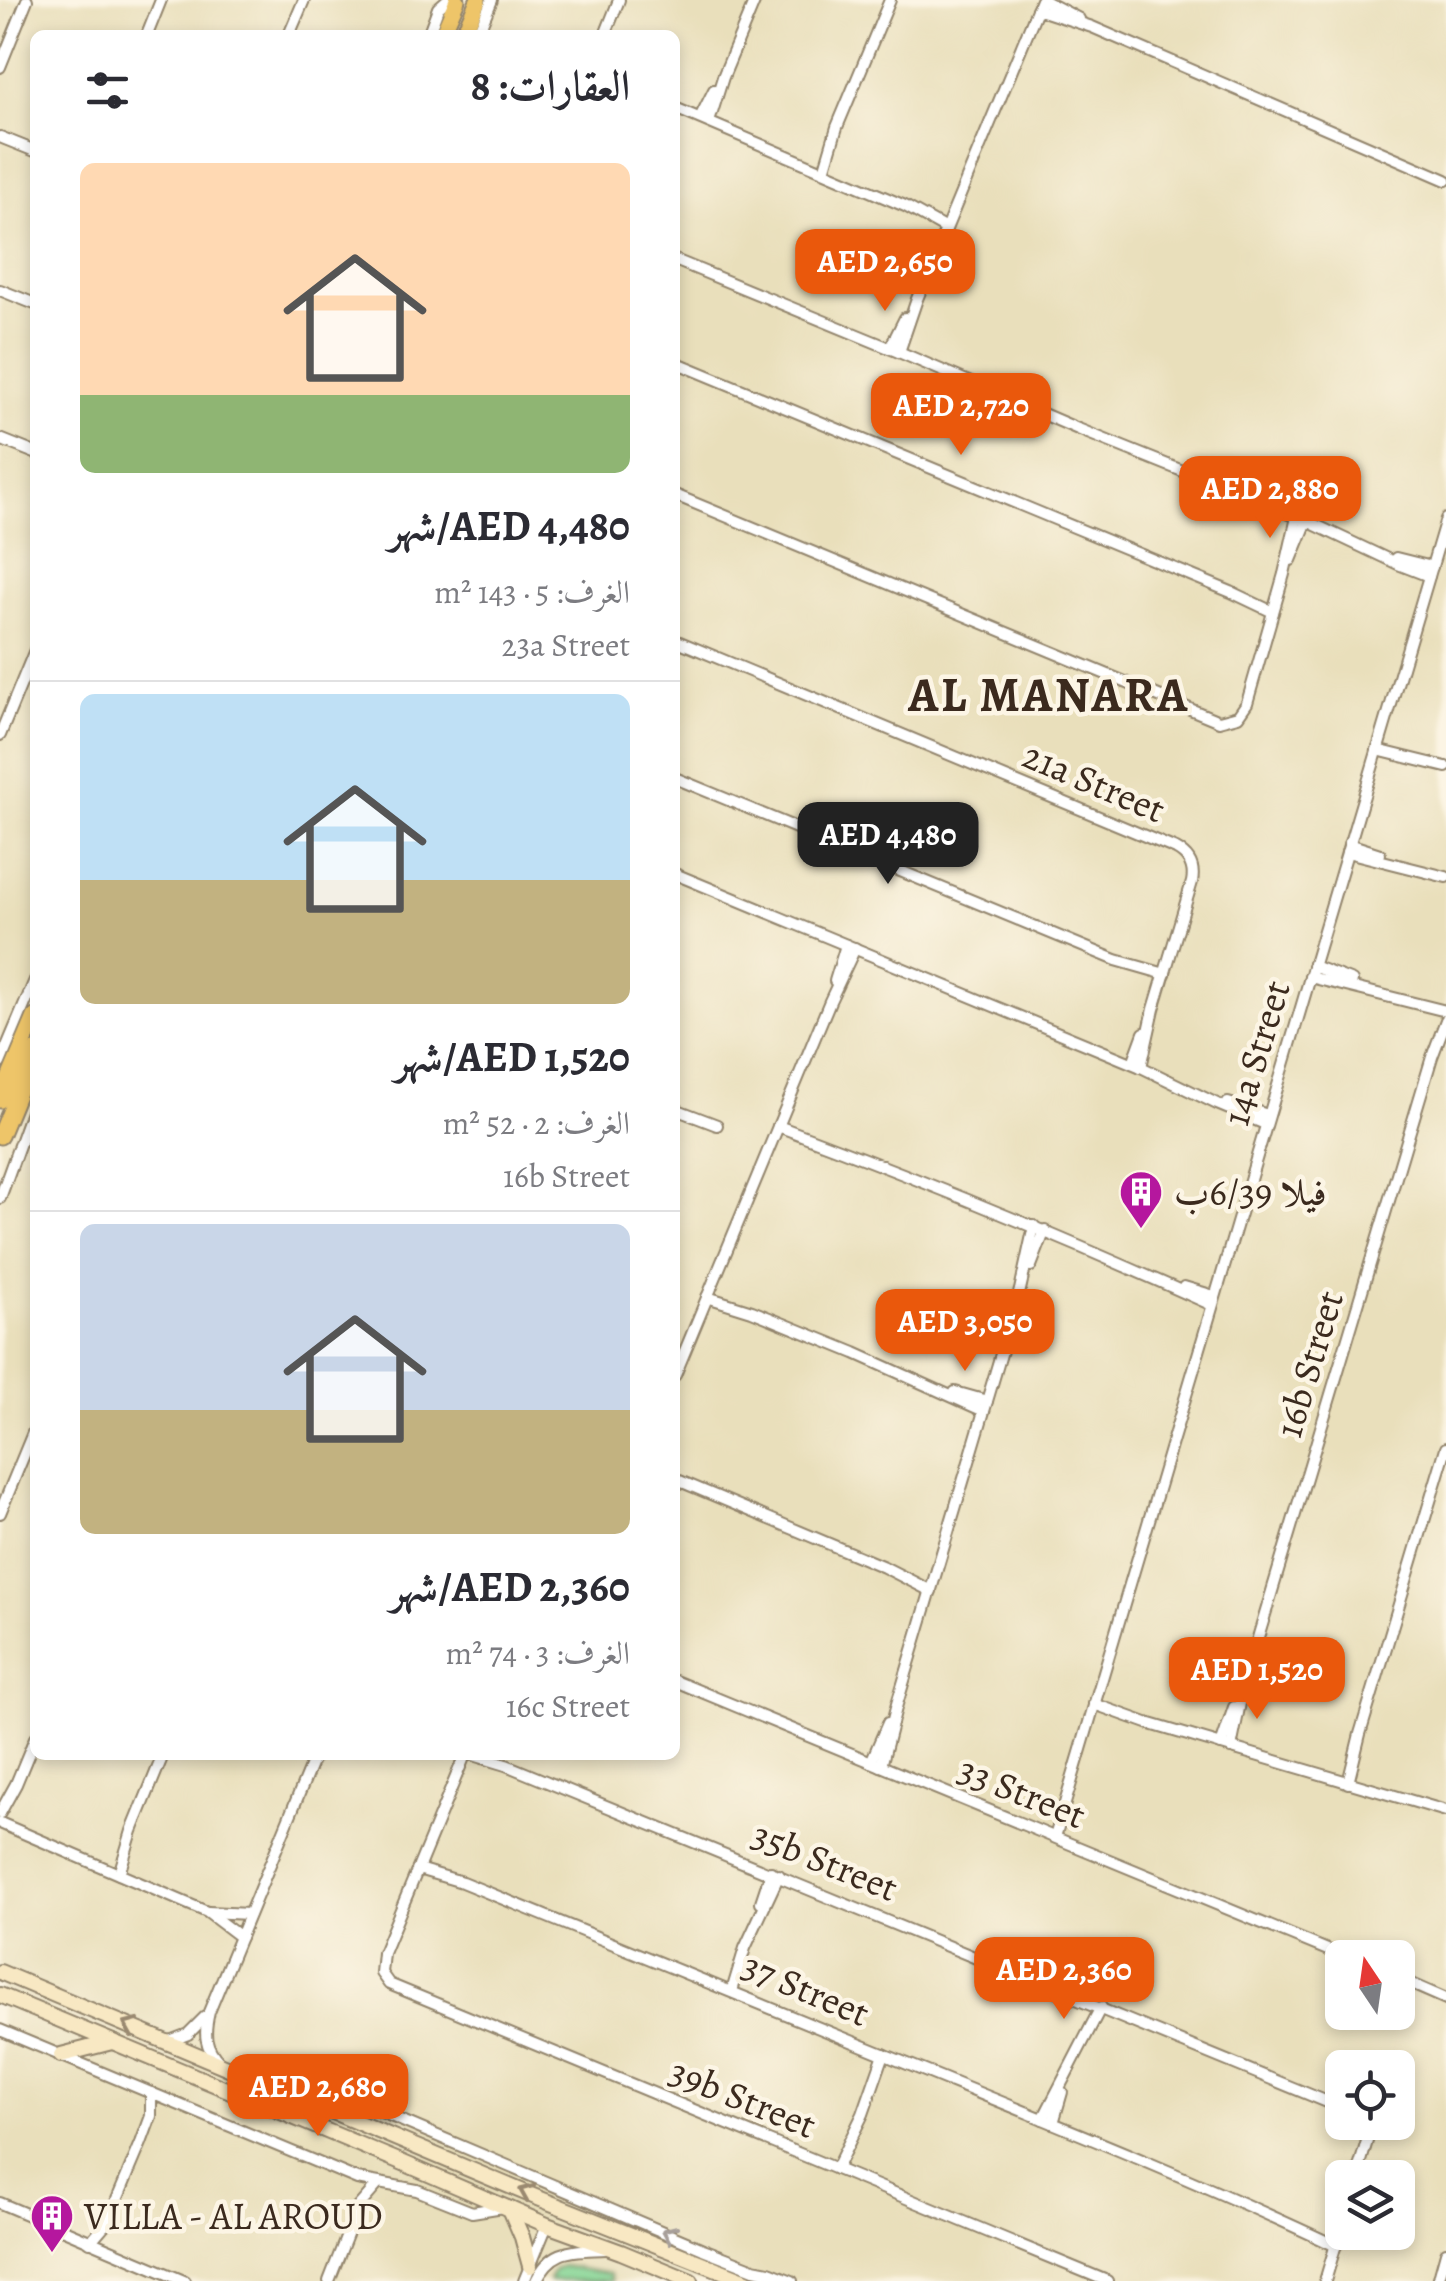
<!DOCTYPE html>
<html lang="ar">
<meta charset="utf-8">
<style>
body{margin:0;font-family:Alegreya,Amiri,serif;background:#f7f7f7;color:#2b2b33;direction:rtl;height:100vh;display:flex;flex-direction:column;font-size:38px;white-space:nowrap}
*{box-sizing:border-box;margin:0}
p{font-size:32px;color:#7c7c81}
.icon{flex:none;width:55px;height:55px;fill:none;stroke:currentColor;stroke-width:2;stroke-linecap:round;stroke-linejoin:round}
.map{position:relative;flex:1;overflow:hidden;direction:ltr}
.side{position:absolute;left:30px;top:30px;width:650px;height:1730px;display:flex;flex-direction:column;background:#fff;border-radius:15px;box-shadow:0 5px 15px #0003;direction:rtl}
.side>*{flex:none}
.needle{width:65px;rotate:347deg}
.fabs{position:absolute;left:1325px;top:1940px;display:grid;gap:20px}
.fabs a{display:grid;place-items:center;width:90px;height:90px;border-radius:15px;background:#fff;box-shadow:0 5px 15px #0003;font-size:50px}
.price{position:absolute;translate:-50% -85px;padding:0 22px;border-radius:20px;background:#ea580c;color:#fff;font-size:32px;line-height:65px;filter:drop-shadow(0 2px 5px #0008)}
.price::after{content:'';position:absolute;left:50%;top:60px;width:30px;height:22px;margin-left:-15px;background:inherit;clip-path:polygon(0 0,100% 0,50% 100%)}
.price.current{background:#222;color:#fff}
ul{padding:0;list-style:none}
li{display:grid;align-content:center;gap:20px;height:530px;padding:0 50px}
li+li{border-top:2px solid #e1e1e2}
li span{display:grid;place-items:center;height:310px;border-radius:15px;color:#555}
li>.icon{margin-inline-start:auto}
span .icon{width:180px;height:180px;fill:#fffc;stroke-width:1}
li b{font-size:42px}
h2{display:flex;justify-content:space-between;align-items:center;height:120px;padding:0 50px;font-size:42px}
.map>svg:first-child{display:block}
</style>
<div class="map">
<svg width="1446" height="2281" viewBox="0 0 1446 2281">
<rect width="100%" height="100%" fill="#fcf5e5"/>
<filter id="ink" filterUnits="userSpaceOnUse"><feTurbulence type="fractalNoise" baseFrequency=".01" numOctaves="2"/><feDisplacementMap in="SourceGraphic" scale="20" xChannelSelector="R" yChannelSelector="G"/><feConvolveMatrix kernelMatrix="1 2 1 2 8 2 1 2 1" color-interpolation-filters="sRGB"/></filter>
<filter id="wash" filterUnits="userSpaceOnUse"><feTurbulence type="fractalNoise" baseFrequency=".0048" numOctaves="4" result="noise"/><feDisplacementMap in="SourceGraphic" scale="40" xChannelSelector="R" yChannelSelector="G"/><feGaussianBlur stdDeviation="2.25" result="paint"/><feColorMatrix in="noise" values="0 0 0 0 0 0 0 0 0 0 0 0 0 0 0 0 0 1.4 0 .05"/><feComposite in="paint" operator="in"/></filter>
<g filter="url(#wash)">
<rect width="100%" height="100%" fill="#e9dfbb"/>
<!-- green -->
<path fill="#86d696" stroke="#60805a" stroke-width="2.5" d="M562 2266 610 2274 612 2281H549L554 2270Z"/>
</g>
<g filter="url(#ink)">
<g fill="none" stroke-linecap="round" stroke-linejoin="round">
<!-- street casing -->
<g stroke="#92846c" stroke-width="14">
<g id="street">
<path d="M1043 0 1079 19"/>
<path d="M1037 9 1092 27 1446 180"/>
<path d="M147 35 161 0"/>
<path d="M289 35 304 0"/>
<path d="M428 35 438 8 447 0"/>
<path d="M477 35 492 0"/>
<path d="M605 35 619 0"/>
<path d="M0 67 27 0"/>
<path d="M675 108 905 206 946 229"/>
<path d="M700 118 714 90"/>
<path d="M709 122 723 77 755 0"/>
<path d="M0 137 35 151"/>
<path d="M824 171 837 127 890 0"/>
<path d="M675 260 899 352 1078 429 1307 521 1398 564 1429 576"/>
<path d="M0 290 35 304"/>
<path d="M890 348 905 318"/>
<path d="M899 352 917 299 1041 0"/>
<path d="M675 362 1231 592 1273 612"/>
<path d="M0 439 35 453"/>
<path d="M675 495 1219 721 1238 716 1247 703 1284 574 1297 517"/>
<path d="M1396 558 1432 567"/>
<path d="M1291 560 1307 521"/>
<path d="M675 640 1176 849C1189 856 1195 867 1192 882L1154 1009 1141 1067"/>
<path d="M0 735 35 650"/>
<path d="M1377 750 1446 767"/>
<path d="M675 778 1116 960 1165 974"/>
<path d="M1349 844 1380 854"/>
<path d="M1347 852 1446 877"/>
<path d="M675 874 1141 1067 1217 1104 1265 1124"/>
<path d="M1313 966 1352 981"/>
<path d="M1310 977 1446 1011"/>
<path d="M835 981 846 945"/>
<path d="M0 1063 35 980"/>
<path d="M1133 1063 1144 1033"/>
<path d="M1228 1103 1268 1115"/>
<path d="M675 1109 717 1125"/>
<path d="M778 1126C925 1181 1069 1240 1212 1305"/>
<path d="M0 1198 35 1101"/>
<path d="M1031 1266 1045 1230"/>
<path d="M1184 1287 1214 1296"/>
<path d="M707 1297 752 1311 855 1353 984 1411"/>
<path d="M675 1375 830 1001 855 948"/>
<path d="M955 1392 987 1401"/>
<path d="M675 1479 884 1567 931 1591"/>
<path d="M0 1513 35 1428"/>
<path d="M675 1681 1347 1958"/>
<path d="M1094 1704 1147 1723 1446 1811"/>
<path d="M1221 1745 1234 1707"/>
<path d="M1231 1748 1243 1688 1432 1057 1446 1020"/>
<path d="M465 1755 383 1953 381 1973 389 1984 1107 2281"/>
<path d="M473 1755 506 1765 1342 2108"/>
<path d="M871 1762 888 1723"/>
<path d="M881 1766 897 1704 1020 1290 1034 1226"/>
<path d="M1348 1783 1360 1734 1446 1448"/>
<path d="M0 1813 16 1784 35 1738"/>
<path d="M0 1823 207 1912 240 1937"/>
<path d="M1055 1837 1446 519"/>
<path d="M418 1869 462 1882C602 1939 742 1997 883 2054 1035 2116 1188 2176 1336 2246"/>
<path d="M119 1874 132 1831 163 1755"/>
<path d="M761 1902 771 1872"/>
<path d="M208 1912 249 1914"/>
<path d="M1398 1978 1446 1999"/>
<path d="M732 1991 745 1948 779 1875"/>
<path d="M0 2030 357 2179 417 2190 472 2212 503 2207"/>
<path d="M167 2042 188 2034 205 2017"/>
<path d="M220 2063C204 2047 204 2033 209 2012L315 1755"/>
<path d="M243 2073 269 2069 386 2114 703 2249 754 2269 769 2272 792 2281"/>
<path d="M1043 2119 1101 2007"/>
<path d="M1053 2123 1062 2092"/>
<path d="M836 2169 863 2114 884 2054"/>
<path d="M1356 2178 1367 2141 1363 2122"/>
<path d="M0 2203 184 2281"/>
<path d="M90 2242 108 2221 141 2143 151 2116V2093"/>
<path d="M329 2281 358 2207 378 2184"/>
<path d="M524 2281 547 2225"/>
<path d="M536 2281C552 2247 573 2251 606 2249"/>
<path d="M1325 2281 1342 2224"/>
<path d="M1438 2281 1446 2252"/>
</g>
</g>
<!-- secondary casing -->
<g stroke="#92846c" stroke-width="18">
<g id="secondary">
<path d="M0 1972 533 2196 747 2281"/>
<path d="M0 1995 401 2162 547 2225 621 2252 691 2281"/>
<path d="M61 2055 112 2042"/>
<path d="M510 2209 522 2237 530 2266"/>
</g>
</g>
<!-- primary casing -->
<g stroke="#92846c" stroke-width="19">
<g id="primary">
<path d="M442 35 457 0"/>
<path d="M463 35 478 0"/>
<path d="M0 1100 35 1017"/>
<path d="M0 1136 35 1051"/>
</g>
</g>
<!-- street -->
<use href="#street" stroke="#fff" stroke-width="10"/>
<!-- secondary -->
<use href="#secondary" stroke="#f8e8c3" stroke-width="14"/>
<!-- primary -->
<use href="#primary" stroke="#eec569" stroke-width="15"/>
</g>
<!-- one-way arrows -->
<defs><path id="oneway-chevron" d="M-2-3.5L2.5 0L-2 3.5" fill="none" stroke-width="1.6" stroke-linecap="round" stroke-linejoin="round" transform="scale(2.5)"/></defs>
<g stroke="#9a8970">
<use href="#oneway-chevron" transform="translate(130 2026) rotate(-157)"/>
<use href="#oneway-chevron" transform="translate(526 2192) rotate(-157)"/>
</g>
<use stroke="#a79f9a" href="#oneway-chevron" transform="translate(669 2233) rotate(-156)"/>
</g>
<!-- icons -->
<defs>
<g id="building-pin" transform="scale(2.25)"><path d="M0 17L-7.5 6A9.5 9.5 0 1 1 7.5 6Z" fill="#b5179e" stroke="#fcf5e5"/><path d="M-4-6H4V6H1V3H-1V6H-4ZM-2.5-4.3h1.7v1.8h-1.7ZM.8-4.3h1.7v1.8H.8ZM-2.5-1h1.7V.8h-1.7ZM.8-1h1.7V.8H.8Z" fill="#fff"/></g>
</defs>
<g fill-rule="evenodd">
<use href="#building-pin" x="1141" y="1192"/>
<use href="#building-pin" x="52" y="2216"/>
</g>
<g text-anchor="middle" stroke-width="9" stroke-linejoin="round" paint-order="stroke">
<!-- street labels -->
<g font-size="38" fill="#3b2a1e" stroke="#fcf5e5">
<text transform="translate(1094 782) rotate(23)" y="13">21a Street</text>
<text transform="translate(1256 1053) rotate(-73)" y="13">14a Street</text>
<text transform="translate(1309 1364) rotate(-73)" y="13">16b Street</text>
<text transform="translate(1022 1792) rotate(22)" y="13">33 Street</text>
<text transform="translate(825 1861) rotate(22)" y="13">35b Street</text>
<text transform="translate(806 1989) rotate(23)" y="13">37 Street</text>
<text transform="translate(743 2098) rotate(22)" y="13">39b Street</text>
</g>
<!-- poi labels -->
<g font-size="38" fill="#3b2a1e" stroke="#fcf5e5" text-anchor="start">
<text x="1174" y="1205">فيلا 6/39ب</text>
<text x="84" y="2229">VILLA - AL AROUD</text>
</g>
<!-- district labels -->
<g font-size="48" font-weight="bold" letter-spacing="2.5" fill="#3b2a1e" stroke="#fcf5e5">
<text x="1049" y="711">AL MANARA</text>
</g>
</g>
</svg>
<div class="fabs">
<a><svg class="needle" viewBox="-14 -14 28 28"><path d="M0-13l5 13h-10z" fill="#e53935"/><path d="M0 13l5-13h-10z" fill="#7c7c81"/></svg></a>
<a><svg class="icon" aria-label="locate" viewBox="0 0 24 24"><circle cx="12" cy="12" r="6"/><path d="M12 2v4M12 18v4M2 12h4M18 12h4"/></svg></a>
<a><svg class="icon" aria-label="layers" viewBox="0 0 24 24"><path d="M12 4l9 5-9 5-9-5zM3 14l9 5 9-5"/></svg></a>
</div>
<b class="price" style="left:885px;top:314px">AED 2,650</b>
<b class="price" style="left:961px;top:458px">AED 2,720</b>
<b class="price" style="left:1270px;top:541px">AED 2,880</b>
<b class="price current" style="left:888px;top:887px">AED 4,480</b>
<b class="price" style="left:965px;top:1374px">AED 3,050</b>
<b class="price" style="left:1257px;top:1722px">AED 1,520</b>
<b class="price" style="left:1064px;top:2022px">AED 2,360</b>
<b class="price" style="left:318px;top:2139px">AED 2,680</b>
<section class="side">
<h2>العقارات: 8<svg class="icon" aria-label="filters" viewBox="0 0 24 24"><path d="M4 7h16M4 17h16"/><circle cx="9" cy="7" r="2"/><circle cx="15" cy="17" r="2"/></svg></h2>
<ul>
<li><span style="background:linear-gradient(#ffd9b3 75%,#8fb573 0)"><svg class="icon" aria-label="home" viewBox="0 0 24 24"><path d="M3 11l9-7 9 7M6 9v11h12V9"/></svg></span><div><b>AED 4,480/شهر</b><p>الغرف: 5 · 143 m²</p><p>23a Street</p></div></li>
<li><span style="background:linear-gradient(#bfe0f5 60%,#c2b280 0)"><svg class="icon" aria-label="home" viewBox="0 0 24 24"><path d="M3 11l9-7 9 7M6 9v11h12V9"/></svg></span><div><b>AED 1,520/شهر</b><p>الغرف: 2 · 52 m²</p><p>16b Street</p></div></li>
<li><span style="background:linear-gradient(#c9d6e8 60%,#c2b280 0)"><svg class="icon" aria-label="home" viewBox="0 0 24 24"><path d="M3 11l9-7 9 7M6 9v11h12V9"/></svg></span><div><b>AED 2,360/شهر</b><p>الغرف: 3 · 74 m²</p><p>16c Street</p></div></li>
</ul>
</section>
</div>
